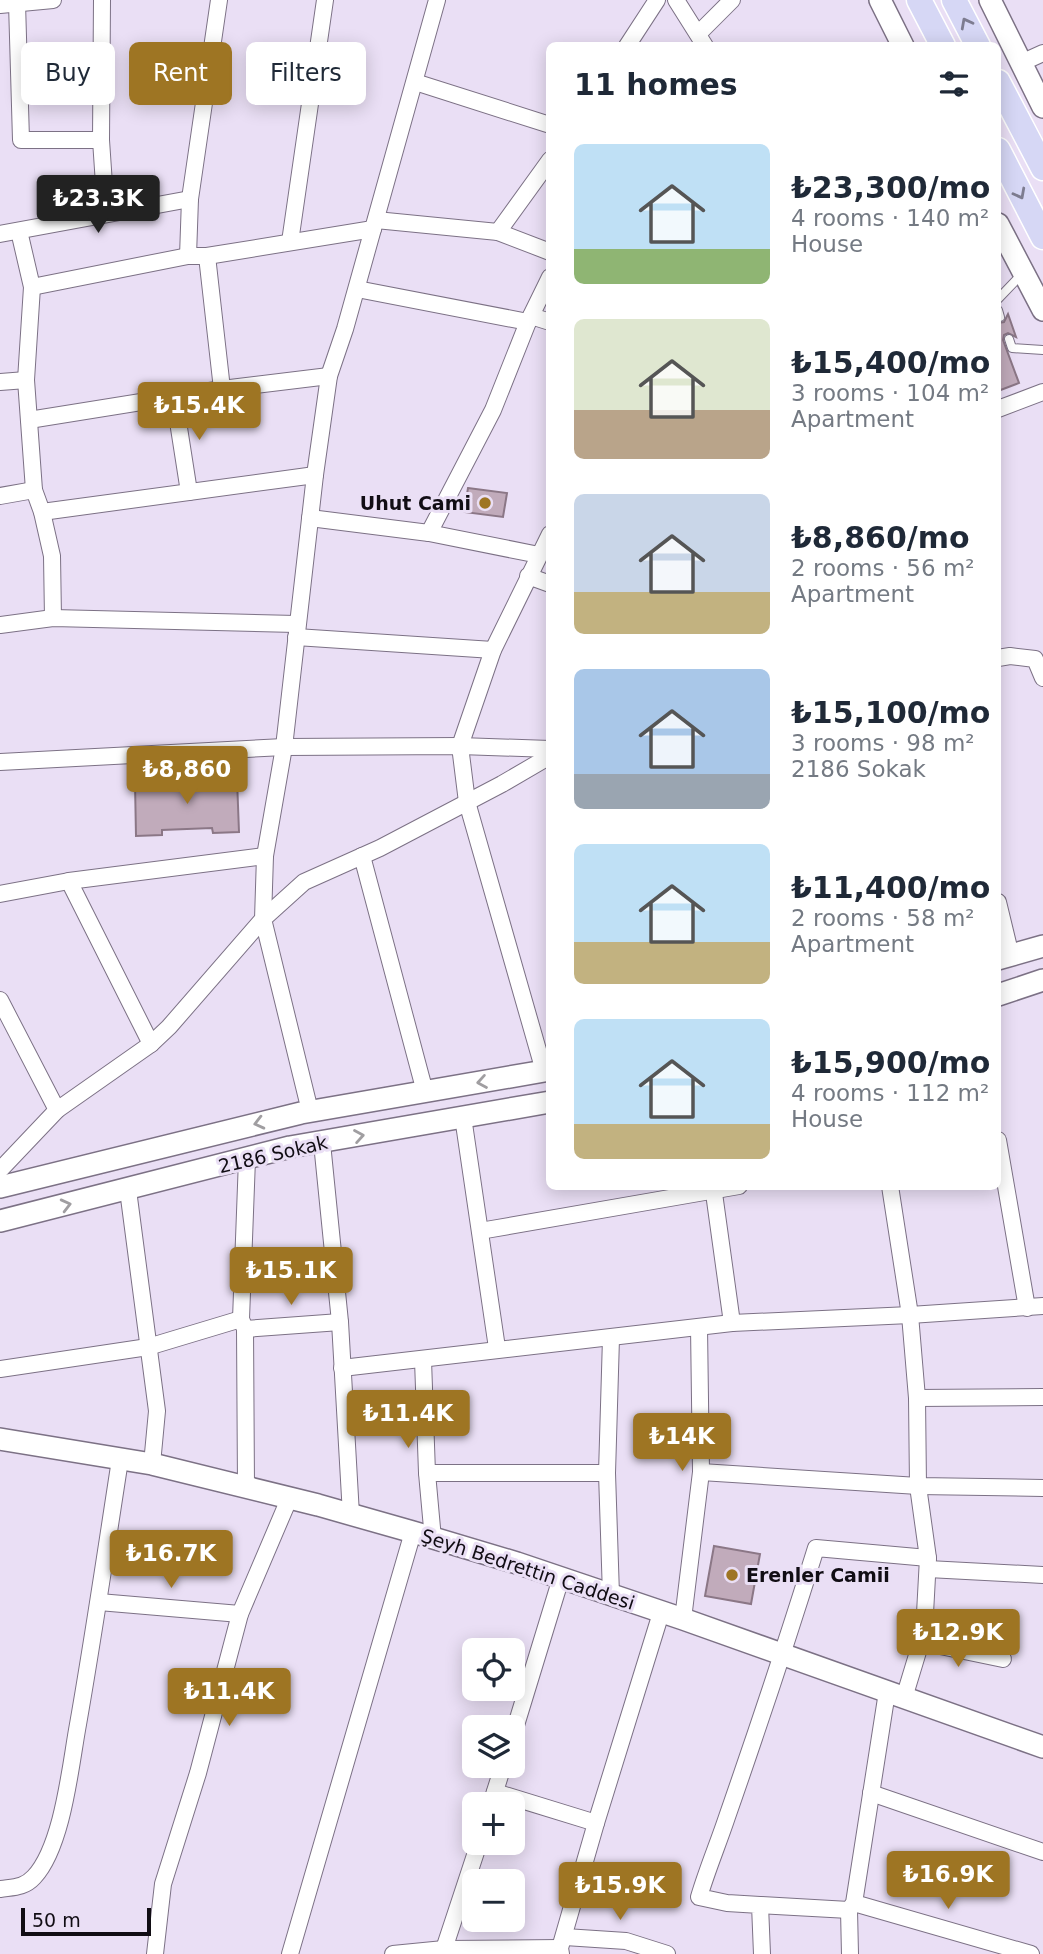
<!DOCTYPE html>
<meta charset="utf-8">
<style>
body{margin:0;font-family:"DejaVu Sans",sans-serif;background:#f2f2f3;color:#1f2937;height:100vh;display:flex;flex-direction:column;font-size:26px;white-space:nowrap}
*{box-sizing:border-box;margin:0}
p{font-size:23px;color:#747a83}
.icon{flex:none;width:38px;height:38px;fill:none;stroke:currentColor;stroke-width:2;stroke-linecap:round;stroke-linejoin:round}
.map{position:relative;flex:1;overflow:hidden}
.drawer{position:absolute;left:546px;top:42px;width:455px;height:1148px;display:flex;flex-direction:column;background:#fff;border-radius:10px;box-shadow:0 4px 18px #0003}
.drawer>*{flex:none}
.guide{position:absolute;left:21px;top:42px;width:420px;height:63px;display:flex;gap:14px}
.fabs{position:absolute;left:462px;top:1638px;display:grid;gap:14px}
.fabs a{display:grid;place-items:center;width:63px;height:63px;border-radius:10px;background:#fff;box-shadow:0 4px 18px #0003;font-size:35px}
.scale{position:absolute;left:21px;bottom:18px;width:130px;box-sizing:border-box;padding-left:7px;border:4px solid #110d14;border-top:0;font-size:19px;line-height:24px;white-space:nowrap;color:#110d14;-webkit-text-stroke:5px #eadff5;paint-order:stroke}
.price{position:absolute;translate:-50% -60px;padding:0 16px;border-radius:7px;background:#9e7523;color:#fff;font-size:23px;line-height:46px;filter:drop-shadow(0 2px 4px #0008)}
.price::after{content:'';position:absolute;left:50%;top:42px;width:21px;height:16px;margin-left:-10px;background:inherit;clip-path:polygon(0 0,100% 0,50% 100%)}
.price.on{background:#222;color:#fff}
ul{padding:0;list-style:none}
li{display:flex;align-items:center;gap:21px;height:175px;padding:0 28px}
li span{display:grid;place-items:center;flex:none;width:196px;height:140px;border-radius:10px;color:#555}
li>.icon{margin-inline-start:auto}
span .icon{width:84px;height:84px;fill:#fffc;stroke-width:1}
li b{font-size:30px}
h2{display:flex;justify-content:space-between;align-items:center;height:84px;padding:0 28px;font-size:30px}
.pill{padding:0 24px;border-radius:10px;background:#fff;box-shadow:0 4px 18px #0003;font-size:24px;line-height:63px}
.pill.on{background:#9e7523;color:#fff}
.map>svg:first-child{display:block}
</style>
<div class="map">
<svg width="1043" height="1954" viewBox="0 0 1043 1954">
<rect width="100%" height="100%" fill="#eadff5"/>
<!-- building -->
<g fill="#c1abbb" stroke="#8b7786" stroke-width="2">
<path d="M1008 314 1016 337 1008 333 1004 335 1003 340 1019 383 998 391V323L1004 322Z"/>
<path d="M468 488 507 493 503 517 464 512Z"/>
<path d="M237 779 239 832 213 833 212 828 162 830V835L136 836 135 783Z"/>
<path d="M714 1546 760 1554 751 1604 705 1596Z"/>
</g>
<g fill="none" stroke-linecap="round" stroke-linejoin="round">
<!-- service casing -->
<g stroke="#7c7185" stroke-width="10">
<g id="service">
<path d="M998 299 1021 275"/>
<path d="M998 310 1000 317"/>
<path d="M1009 339 1012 348 1043 350"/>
</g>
</g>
<!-- minor casing -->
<g stroke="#7c7185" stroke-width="18">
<g id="minor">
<path d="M102 0 101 140 106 214"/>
<path d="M676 0 705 46"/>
<path d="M17 3 21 140H101"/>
<path d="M0 5 53 0"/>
<path d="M698 34 732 0"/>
<path d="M627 46 657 0"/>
<path d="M1021 63 1043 53"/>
<path d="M415 82 550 125"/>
<path d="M376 220 498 232 550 252"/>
<path d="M19 231 32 287 26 380 34 490 42 512 52 556 53 618"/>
<path d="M498 232 550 160"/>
<path d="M0 234 190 199"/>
<path d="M290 242 325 0"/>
<path d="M188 256 190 199 219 0"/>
<path d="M207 256 222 389"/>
<path d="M32 287 188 256H207L373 229"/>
<path d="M357 289 528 322"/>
<path d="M531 316 550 322"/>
<path d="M0 382 26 380"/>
<path d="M174 396 189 492"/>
<path d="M998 409 1043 392"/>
<path d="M29 420 222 389 329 376"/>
<path d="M0 496 34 490"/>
<path d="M42 512 315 475"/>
<path d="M310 518 429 533 539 555"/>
<path d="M429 533 493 410 528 322 550 277"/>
<path d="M528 576 550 584"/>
<path d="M0 625 53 618 296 624"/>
<path d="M296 637 493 650"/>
<path d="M998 658 1010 656 1035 659 1043 678"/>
<path d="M0 762 284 747 460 746 550 749"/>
<path d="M362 856 425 1092"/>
<path d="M69 881 151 1044"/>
<path d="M0 894 69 881 265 856"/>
<path d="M998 902 1011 956"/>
<path d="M0 1000 57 1110"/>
<path d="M544 1071 467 802 460 746 493 650 550 534"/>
<path d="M310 1111 263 919 304 882 380 848 502 784 550 756"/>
<path d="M463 1117 497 1348"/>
<path d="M998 1140 1027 1308"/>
<path d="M322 1143 340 1322 351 1515"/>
<path d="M0 1170 57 1110 151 1044 169 1027 263 919 265 856 284 747 315 475 329 376 345 329 437 0"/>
<path d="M713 1186 732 1323"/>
<path d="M890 1186 910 1315 917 1398 918 1486 928 1558 924 1632 904 1698"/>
<path d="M128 1190 157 1411 152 1464"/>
<path d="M480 1231 739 1186"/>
<path d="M245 1329 340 1322"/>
<path d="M423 1360 427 1473 433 1539"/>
<path d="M342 1368 732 1323 910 1315 1043 1306"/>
<path d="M0 1369 148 1347 241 1319"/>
<path d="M917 1398 1043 1397"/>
<path d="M701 1472 918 1486 1043 1488"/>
<path d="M427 1473H607"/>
<path d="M246 1487 245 1329 241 1319 247 1159"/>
<path d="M928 1569 1043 1575"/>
<path d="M611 1595 607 1473 611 1338"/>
<path d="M99 1602 240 1614"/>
<path d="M683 1619 701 1472 699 1327"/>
<path d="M921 1642 1003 1659"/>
<path d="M513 1735 561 1578"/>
<path d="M495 1792 596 1823"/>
<path d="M871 1793 1043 1852"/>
<path d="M491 1804 503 1766"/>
<path d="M0 1889C13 1887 24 1888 34 1877 62 1847 70 1770 77 1730 93 1640 106 1550 120 1460"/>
<path d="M854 1903 1031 1954"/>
<path d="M760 1905 849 1910"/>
<path d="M565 1937 626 1941 667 1954"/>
<path d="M155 1954 163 1884 198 1773 240 1614 289 1499"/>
<path d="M290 1954 413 1532"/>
<path d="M393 1954 444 1949 560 1948"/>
<path d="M444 1954V1949L479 1843"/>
<path d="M561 1954 560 1948 596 1823 661 1613"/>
<path d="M762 1954 760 1905 727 1903 699 1897C707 1870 718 1844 727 1817 758 1728 788 1638 816 1548L928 1558"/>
<path d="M850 1954 849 1910 854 1903 887 1692"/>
</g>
</g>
<!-- secondary casing -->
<g stroke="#7c7185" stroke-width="24">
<g id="secondary">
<path d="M880 0 903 46"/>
<path d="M990 0 1043 107"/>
<path d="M998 224 1043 310"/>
<path d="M998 959 1043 946"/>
<path d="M998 995 1043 980"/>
<path d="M0 1187 301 1113 550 1070"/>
<path d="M0 1221 290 1147 550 1102"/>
<path d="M0 1439 152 1464 318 1505 413 1532 517 1563 683 1619 1043 1747"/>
</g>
</g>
<!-- primary casing -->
<g stroke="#fff" stroke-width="27">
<g id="primary">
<path d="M919 0 943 46"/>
<path d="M954 0 978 46"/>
<path d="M998 82 1043 168"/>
<path d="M998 150 1043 237"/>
</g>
</g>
<!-- service -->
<use href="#service" stroke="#fff" stroke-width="8"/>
<!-- minor -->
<use href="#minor" stroke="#fff" stroke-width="16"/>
<!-- secondary -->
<use href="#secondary" stroke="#fff" stroke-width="21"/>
<!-- primary -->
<use href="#primary" stroke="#d6d7f5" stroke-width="24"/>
</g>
<!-- one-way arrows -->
<defs><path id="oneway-chevron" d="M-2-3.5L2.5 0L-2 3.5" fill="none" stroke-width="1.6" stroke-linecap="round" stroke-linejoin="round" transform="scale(1.75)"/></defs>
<g stroke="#7d7c90">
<use href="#oneway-chevron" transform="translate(966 23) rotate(-118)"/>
<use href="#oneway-chevron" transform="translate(1020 194) rotate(62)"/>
</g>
<g stroke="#a09ea1">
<use href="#oneway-chevron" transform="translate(482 1082) rotate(170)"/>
<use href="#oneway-chevron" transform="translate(259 1123) rotate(166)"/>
<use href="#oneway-chevron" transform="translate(359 1136) rotate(-10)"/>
<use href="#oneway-chevron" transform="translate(66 1205) rotate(-14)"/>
</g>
<!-- markers -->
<g fill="#9e7523" stroke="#eadff5" stroke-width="2.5">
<circle cx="485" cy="503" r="7"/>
<circle cx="732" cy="1575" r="7"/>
</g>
<g text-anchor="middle" stroke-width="6" stroke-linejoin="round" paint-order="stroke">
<!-- poi labels -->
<g font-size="19" font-weight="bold" fill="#110d14" stroke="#eadff5" text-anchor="end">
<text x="471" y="510">Uhut Cami</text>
<text x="746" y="1582" text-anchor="start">Erenler Camii</text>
</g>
<!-- street labels -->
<g font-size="19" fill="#110d14" stroke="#eadff5">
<text transform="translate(273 1154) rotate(-13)" y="7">2186 Sokak</text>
<text transform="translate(528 1569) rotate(18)" y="7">Şeyh Bedrettin Caddesi</text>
</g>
</g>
</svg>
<div class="fabs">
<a><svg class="icon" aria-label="locate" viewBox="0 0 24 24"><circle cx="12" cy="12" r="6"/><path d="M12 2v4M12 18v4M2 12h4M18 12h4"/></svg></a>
<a><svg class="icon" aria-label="layers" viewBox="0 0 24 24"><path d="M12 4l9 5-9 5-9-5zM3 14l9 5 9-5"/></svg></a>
<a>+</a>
<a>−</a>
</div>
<div class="scale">50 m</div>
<b class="price on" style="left:98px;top:235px">₺23.3K</b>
<b class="price" style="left:199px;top:442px">₺15.4K</b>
<b class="price" style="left:187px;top:806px">₺8,860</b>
<b class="price" style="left:291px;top:1307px">₺15.1K</b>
<b class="price" style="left:408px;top:1450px">₺11.4K</b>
<b class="price" style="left:682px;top:1473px">₺14K</b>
<b class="price" style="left:171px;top:1590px">₺16.7K</b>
<b class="price" style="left:958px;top:1669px">₺12.9K</b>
<b class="price" style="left:229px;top:1728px">₺11.4K</b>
<b class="price" style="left:948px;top:1911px">₺16.9K</b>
<b class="price" style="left:620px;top:1922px">₺15.9K</b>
<div class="guide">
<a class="pill">Buy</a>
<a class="pill on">Rent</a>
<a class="pill">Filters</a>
</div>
<section class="drawer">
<h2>11 homes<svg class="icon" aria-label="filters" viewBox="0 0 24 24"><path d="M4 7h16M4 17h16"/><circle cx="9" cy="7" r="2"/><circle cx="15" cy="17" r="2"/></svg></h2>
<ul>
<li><span style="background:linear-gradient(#bfe0f5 75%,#8fb573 0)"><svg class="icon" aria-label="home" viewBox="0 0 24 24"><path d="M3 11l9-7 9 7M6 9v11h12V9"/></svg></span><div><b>₺23,300/mo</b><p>4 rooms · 140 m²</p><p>House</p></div></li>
<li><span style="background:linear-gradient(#dfe7d0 65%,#b9a48a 0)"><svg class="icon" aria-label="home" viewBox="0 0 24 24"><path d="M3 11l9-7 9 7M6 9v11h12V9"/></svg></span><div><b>₺15,400/mo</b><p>3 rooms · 104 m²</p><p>Apartment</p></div></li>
<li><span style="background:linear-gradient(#c9d6e8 70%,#c2b280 0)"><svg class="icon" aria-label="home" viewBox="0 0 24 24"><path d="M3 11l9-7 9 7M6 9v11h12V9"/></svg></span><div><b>₺8,860/mo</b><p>2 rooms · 56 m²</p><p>Apartment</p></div></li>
<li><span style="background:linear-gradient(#a9c7e8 75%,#9aa5b1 0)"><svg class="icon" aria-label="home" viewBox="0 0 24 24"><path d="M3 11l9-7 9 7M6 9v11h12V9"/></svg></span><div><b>₺15,100/mo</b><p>3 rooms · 98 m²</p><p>2186 Sokak</p></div></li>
<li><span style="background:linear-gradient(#bfe0f5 70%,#c2b280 0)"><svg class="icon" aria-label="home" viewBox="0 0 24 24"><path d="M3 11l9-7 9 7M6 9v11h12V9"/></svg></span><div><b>₺11,400/mo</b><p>2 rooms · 58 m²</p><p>Apartment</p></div></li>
<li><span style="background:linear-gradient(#bfe0f5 75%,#c2b280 0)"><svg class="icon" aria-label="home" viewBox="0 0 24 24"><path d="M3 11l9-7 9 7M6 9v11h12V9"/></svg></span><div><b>₺15,900/mo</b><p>4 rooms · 112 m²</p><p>House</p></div></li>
</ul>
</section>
</div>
